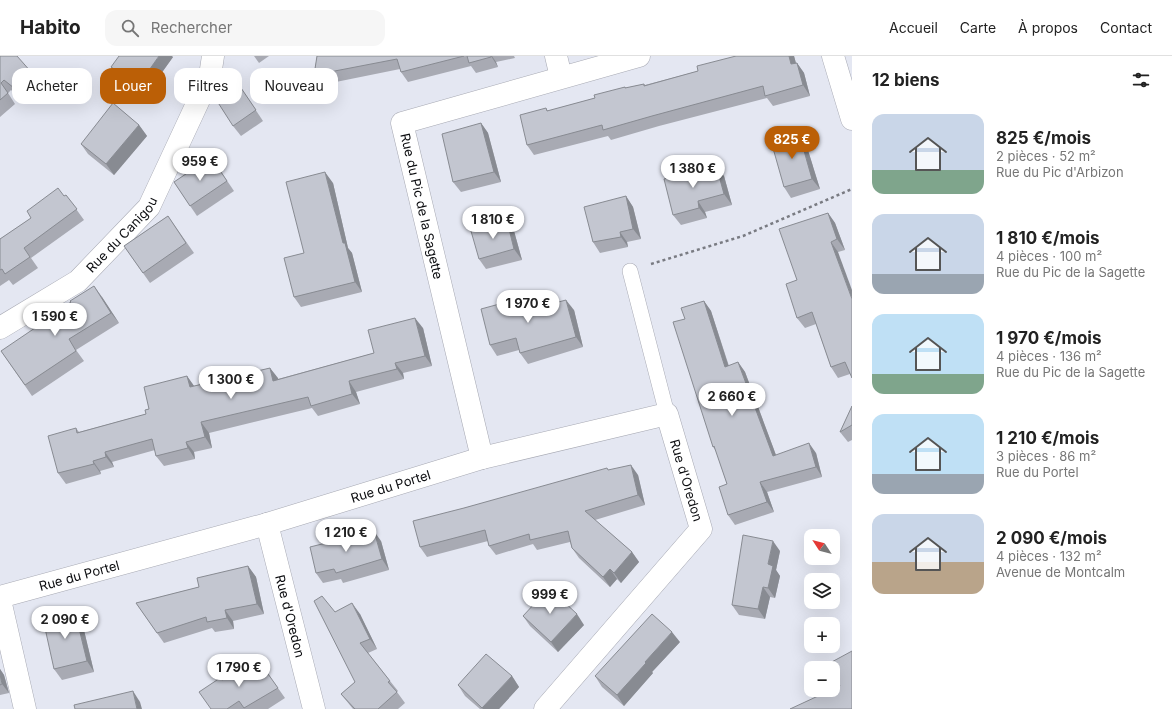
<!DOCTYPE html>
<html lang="fr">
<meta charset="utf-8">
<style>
body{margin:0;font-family:Inter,sans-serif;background:#f6f6f6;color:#222;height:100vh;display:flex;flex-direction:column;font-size:15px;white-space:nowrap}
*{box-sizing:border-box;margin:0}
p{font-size:13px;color:#767676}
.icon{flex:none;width:22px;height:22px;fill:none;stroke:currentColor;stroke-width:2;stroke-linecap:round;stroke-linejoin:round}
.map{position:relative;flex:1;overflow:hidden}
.sheet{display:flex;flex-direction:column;background:#fff;width:320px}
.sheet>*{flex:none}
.guide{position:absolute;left:12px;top:12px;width:380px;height:36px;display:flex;gap:8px}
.needle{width:26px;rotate:306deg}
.fabs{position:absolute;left:804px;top:473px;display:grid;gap:8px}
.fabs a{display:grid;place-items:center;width:36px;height:36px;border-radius:8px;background:#fff;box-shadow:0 4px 16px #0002;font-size:20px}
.price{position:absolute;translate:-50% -34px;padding:0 9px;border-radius:14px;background:#fff;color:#222;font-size:13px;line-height:26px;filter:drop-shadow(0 1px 2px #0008)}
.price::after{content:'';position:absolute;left:50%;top:24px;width:12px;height:9px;margin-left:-6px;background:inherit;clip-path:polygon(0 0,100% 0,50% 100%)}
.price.selected{background:#bb5f06;color:#fff}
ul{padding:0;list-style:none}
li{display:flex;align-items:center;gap:12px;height:100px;padding:0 20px}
li span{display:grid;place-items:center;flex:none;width:112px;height:80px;border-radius:12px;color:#555}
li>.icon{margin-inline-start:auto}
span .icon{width:48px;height:48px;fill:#fffc;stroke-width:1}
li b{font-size:17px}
h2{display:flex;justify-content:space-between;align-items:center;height:48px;padding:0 20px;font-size:17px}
.pill{padding:0 14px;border-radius:12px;background:#fff;box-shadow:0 4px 16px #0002;font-size:14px;line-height:36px}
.pill.selected{background:#bb5f06;color:#fff}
header{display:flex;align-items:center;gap:24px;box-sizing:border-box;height:56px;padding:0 20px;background:#fff;border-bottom:1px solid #e0e0e0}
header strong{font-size:19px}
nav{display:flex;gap:22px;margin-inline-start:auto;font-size:14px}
.search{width:280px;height:36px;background:#f6f6f6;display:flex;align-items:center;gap:10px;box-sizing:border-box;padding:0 14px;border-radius:12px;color:#767676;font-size:15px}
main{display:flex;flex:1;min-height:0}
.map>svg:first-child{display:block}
</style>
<header>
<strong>Habito</strong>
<div class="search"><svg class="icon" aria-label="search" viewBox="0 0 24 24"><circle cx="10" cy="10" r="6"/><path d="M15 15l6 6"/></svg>Rechercher</div>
<nav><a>Accueil</a><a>Carte</a><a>À propos</a><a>Contact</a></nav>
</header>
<main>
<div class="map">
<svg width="852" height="653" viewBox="0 0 852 653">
<rect width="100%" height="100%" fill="#e4e7f2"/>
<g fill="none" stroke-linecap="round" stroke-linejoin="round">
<!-- service casing -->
<g stroke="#a7a9b3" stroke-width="16">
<path id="service" d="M630 215 667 358"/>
</g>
<!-- minor casing -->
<g stroke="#a7a9b3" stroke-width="23">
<g id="minor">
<path d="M556 0 561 21"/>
<path d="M833 0 852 63"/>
<path id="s1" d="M0 272 78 225 149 151 210 20 213 0"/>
<path d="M482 402 402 67 639 0"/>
<path id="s2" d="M267 468 314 653"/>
<path id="s3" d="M0 541 267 468 482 402 667 358 701 473 545 653"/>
<path d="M0 544 25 653"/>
</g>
</g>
<!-- path -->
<path stroke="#797b82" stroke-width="2.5" stroke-dasharray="3 3" stroke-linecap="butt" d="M651 208 743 180 852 133"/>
<!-- service -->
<use href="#service" stroke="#fff" stroke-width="15"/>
<!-- minor -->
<use href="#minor" stroke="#fff" stroke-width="22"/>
</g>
<!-- wall -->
<g fill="#a8aab3">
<path d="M0 0 32 17 39 27 21 43 11 34 8 37 15 48 0 61Z"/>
<path d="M254 0H269L259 7Z"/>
<path d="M317 0H514L515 2 496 6 498 11 476 17 471 10 408 26 401 16 400 13 321 29 314 19Z"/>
<path d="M736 0H794L796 7H797L804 17 810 40 773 50 767 42 659 70 611 84 608 80 534 99 527 89 546 52 548 55 595 42 625 31 626 32 644 28 645 29 698 15Z"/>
<path d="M173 1 145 40 119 22 111 11Z"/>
<path d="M239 29 263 65 241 80 233 70Z"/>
<path d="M481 67 488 77 501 126 461 136 453 126Z"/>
<path d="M139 69 147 80 114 119 88 98 81 88Z"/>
<path d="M806 88 820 133 791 142 784 131Z"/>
<path d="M211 101 234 135 197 160 174 126Z"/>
<path d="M724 120 732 149 705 156 707 162 681 169 673 159Z"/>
<path d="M333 127 348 192 352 197 362 236 301 251 294 241 304 197Z"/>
<path d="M66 139 84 164 31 202 38 212 13 229 9 224 0 230V183Z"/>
<path d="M626 140 633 151 641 183 627 186 628 191 600 197 593 186Z"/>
<path d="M828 157 835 167 845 194 838 196 850 318 838 322 831 311 816 268 805 272 797 262V224Z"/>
<path d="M168 160 194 197 150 227 124 190Z"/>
<path d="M514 175 522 204 486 213 479 203Z"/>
<path d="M102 241 119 267 76 294 84 305 32 340 1 295Z"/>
<path d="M704 245 711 255 729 310 738 306 745 316 776 399 816 397 822 421 767 436 774 456 735 469 728 459 727 428 716 395 713 391 685 263Z"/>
<path d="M536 251V252L574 254 583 291 528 308 520 297 519 294 497 300 490 289Z"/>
<path d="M423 272 432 310 403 317 404 323 356 336 360 348 318 360 312 352 209 377 212 392 194 396 195 403 164 410 156 400 155 394 112 406 114 411 100 415 101 418 66 428 58 417 76 372 79 376 146 358 149 353 187 320 194 330 270 312 278 323 374 297Z"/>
<path d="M852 350V384L848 386 840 376Z"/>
<path d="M608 414 638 419 645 449 595 464 632 496 639 506 621 527 617 523 610 531 579 502 572 492 570 486 537 494 533 488 496 499 489 490 488 485 427 501 420 491 464 452Z"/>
<path d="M381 485 389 514 343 527 341 523 323 527 316 517Z"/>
<path d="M780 495 776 514 780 520 775 542 770 541 765 563 739 559 732 549Z"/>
<path d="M248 510 256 521 264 558 233 565 234 573 215 576 212 572 164 587 136 547 199 531Z"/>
<path d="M75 556 82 566 94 616 62 624 54 613Z"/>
<path d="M335 556 360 558 377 593 368 597 390 625 398 635 397 636 405 647 398 653H353L341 638 355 626Z"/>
<path d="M523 560 584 569 558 596 530 570Z"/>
<path d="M680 586 652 616 653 617 624 650 602 631 595 620Z"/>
<path d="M261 608 285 642 268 653H211L222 624 255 611Z"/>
<path d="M0 613 4 619 9 637 0 639Z"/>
<path d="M512 620 519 631 499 653H480L465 640 458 629Z"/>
</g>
<!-- shaded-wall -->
<g fill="#888b92">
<path d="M159 0H172L173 1 145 40 138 30Z"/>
<path d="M491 0H492L496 6 498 11Z"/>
<path d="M789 0H794L799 19 791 8Z"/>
<path d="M797 7 804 17 810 40 803 29Z"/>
<path d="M481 67 488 77 501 126 494 116Z"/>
<path d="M139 69 147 80 114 119 106 108Z"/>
<path d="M799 77 806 88 820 133 812 123Z"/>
<path d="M716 109 724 120 732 149 724 138Z"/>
<path d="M325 116 333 127 348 192 352 197 362 236 355 226 343 187Z"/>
<path d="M626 140 633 151 641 183 633 173Z"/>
<path d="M698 145 705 156 707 162 699 152Z"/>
<path d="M828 157 835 167 845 194 837 183Z"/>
<path d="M507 165 514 175 522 204 514 193Z"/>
<path d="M620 176 627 186 628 191 621 181Z"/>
<path d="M831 186 838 196 852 234V243Z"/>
<path d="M94 230 102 241 119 267 111 257Z"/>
<path d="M529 240 536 251 539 263 532 253Z"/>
<path d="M566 244 574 254 583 291 576 281Z"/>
<path d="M704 245 711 255 732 321 725 311Z"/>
<path d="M415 262 423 272 432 310 425 300Z"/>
<path d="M738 306 745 316 780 410 773 400Z"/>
<path d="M395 307 403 317 404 323 397 313Z"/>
<path d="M270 312 278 322 281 335 273 325Z"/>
<path d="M187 320 194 330 190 331Z"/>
<path d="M349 325 356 336 360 348 352 338Z"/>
<path d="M201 366 209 377 212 392 205 381Z"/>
<path d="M186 386 194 396 195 403 188 392Z"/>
<path d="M809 387 816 397 822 421 816 411Z"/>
<path d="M105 396 112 406 114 411 106 401Z"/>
<path d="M93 405 100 415 101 418 94 408Z"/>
<path d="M631 409 638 419 645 449 638 439Z"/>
<path d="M760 426 767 436 774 456 767 446Z"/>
<path d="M374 475 381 485 389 514 382 503Z"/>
<path d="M773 485 780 495 776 514 780 520 775 542 768 532V508Z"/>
<path d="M632 496 639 506 621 527 614 517Z"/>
<path d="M248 510 256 521 264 558 257 548Z"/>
<path d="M610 513 617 523 610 531 603 521Z"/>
<path d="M763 531 770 541 765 563 758 553Z"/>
<path d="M352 547 360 558 377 593 370 583Z"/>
<path d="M225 554 233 565 234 573 227 562Z"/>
<path d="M75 556 82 566 94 616 87 605Z"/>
<path d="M577 558 584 569 558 596 551 586Z"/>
<path d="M672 576 680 586 652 616 653 617 624 650 617 639 645 606Z"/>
<path d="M0 613 4 619 9 637 2 628 0 618Z"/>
<path d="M512 620 519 631 499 653H483L482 652Z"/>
<path d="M133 635 140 646 142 653H137Z"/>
</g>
<!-- building -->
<g fill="#c3c6d0" stroke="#888b92">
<path d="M0 0H17L32 17 14 32 4 24 1 27 8 37 0 44Z"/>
<path d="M119 0H159L138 30 111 11Z"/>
<path d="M317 0H464L401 16 397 3 314 19Z"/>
<path d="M467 0H491V1L469 7Z"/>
<path d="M736 0H789L791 8 797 7 803 29 765 40 763 30 652 60 603 74 602 69 527 89 520 59 546 52 547 55 595 42 594 39 625 31V32L644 28V30L698 15 697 10Z"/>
<path d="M239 29 256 54 233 70 217 45Z"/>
<path d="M113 47 139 69 106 108 81 88Z"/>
<path d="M481 67 494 116 453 126 442 78Z"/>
<path d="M799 77 812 123 784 131 771 85Z"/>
<path d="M211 101 227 125 190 150 174 126Z"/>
<path d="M716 109 724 138 698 145 699 152 673 159 664 123Z"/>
<path d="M325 116 343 187H345L355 226 294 241 284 202 304 197 286 126Z"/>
<path d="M58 132 64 140 66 139 77 153 24 192 30 201 5 218 2 213 0 214V183L31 162 27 155Z"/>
<path d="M626 140 633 173 620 176 621 181 593 186 584 151Z"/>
<path d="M828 157 837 183 831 186 852 243V322L845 306 831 311 812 256 797 262 786 228 797 224 779 173Z"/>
<path d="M168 160 186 187 143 217 124 190Z"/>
<path d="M507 165 514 193 479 203 471 175Z"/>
<path d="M94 230 111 257 69 283 76 295 25 329 1 295 63 253 62 252 71 246 70 245Z"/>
<path d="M529 240 532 253 566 244 576 281 520 297 516 282 490 289 481 253Z"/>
<path d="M704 245 725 311 738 306 773 400 809 387 816 411 760 426 767 446 728 459 719 431 727 428 714 390 713 391 673 266 685 263 681 252Z"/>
<path d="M415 262 425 300 395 307 397 313 349 325 352 338 311 350 308 341 201 366 205 381 186 386 188 392 156 400 152 383 105 396 106 401 93 405 94 408 58 417 48 380 76 372 77 377 146 358 145 354 149 353 144 331 187 320 190 331 270 312 273 325 374 297 368 274Z"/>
<path d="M852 350V369L840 376Z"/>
<path d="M631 409 638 439 585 455 632 496 614 517 610 513 603 521 572 492 568 475 530 484 529 478 489 490 485 474 420 491 413 465 464 452 607 412 608 414Z"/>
<path d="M374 475 382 503 336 517 334 513 316 517 310 491Z"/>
<path d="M743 479 773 485 768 508 773 510 768 532 763 531 758 553 732 549Z"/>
<path d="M248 510 257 548 225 554 227 562 207 566 206 561 157 577 136 547 199 531 197 522Z"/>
<path d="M549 532 577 558 551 586 523 560Z"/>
<path d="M322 540 335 556 352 547 370 583 360 587 390 625 388 626 397 636 378 653H355L341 638 355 626 314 545Z"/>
<path d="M75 556 87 605 54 613 43 563Z"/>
<path d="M652 558 672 576 645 606 646 607 617 639 595 620Z"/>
<path d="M852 595V653H790L831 634H833V633L840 630 833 617V612H830L828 608Z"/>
<path d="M486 598 512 620 482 652 458 629Z"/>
<path d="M251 606 255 611 261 608 278 632 244 652 239 645 227 653H211L199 636 220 622 222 624Z"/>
<path d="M0 618 2 628 0 629Z"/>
<path d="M133 635 137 653H75L74 649Z"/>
</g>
<g text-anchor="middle" stroke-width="3" stroke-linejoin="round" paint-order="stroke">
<!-- street labels -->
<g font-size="13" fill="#0c0d10" stroke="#fff">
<text transform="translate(422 150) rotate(77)" y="5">Rue du Pic de la Sagette</text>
<text dy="5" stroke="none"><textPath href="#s1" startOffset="155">Rue du Canigou</textPath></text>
<text dy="5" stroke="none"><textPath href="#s3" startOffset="761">Rue d'Oredon</textPath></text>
<text dy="5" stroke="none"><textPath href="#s3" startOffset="406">Rue du Portel</textPath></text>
<text dy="5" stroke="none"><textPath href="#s3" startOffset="82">Rue du Portel</textPath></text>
<text dy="5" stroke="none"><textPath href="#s2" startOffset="95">Rue d'Oredon</textPath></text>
</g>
</g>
</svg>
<div class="fabs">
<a><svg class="needle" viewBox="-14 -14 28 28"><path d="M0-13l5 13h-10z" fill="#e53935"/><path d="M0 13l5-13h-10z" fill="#767676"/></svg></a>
<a><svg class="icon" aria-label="layers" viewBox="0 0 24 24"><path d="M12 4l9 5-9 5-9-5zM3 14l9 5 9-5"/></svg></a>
<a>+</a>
<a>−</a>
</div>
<b class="price selected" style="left:792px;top:104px">825 €</b>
<b class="price" style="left:200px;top:126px">959 €</b>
<b class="price" style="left:693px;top:133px">1 380 €</b>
<b class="price" style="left:493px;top:184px">1 810 €</b>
<b class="price" style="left:528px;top:268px">1 970 €</b>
<b class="price" style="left:55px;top:281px">1 590 €</b>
<b class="price" style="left:231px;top:344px">1 300 €</b>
<b class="price" style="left:732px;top:361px">2 660 €</b>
<b class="price" style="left:346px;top:497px">1 210 €</b>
<b class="price" style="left:550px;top:559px">999 €</b>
<b class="price" style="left:65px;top:584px">2 090 €</b>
<b class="price" style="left:239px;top:632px">1 790 €</b>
<div class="guide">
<a class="pill">Acheter</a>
<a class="pill selected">Louer</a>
<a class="pill">Filtres</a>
<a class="pill">Nouveau</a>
</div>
</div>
<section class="sheet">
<h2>12 biens<svg class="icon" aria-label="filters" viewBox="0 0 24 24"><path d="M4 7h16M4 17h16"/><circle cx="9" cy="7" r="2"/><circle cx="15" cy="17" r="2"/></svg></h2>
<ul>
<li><span style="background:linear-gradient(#c9d6e8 70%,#7fa58c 0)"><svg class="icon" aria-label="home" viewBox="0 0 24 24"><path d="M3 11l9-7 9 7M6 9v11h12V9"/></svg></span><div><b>825 €/mois</b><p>2 pièces · 52 m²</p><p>Rue du Pic d'Arbizon</p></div></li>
<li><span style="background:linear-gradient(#c9d6e8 75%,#9aa5b1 0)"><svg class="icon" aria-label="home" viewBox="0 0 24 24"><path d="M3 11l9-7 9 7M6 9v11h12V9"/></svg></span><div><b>1 810 €/mois</b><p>4 pièces · 100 m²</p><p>Rue du Pic de la Sagette</p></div></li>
<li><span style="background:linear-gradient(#bfe0f5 75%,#7fa58c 0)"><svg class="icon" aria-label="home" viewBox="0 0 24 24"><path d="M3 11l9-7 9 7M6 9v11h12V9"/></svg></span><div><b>1 970 €/mois</b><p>4 pièces · 136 m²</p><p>Rue du Pic de la Sagette</p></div></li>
<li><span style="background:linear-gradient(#bfe0f5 75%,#9aa5b1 0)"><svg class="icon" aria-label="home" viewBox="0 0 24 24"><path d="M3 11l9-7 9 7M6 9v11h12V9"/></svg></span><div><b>1 210 €/mois</b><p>3 pièces · 86 m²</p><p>Rue du Portel</p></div></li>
<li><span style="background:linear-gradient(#c9d6e8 60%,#b9a48a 0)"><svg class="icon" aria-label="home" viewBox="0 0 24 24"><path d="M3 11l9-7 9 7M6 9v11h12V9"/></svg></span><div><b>2 090 €/mois</b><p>4 pièces · 132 m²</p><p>Avenue de Montcalm</p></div></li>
</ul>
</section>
</main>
